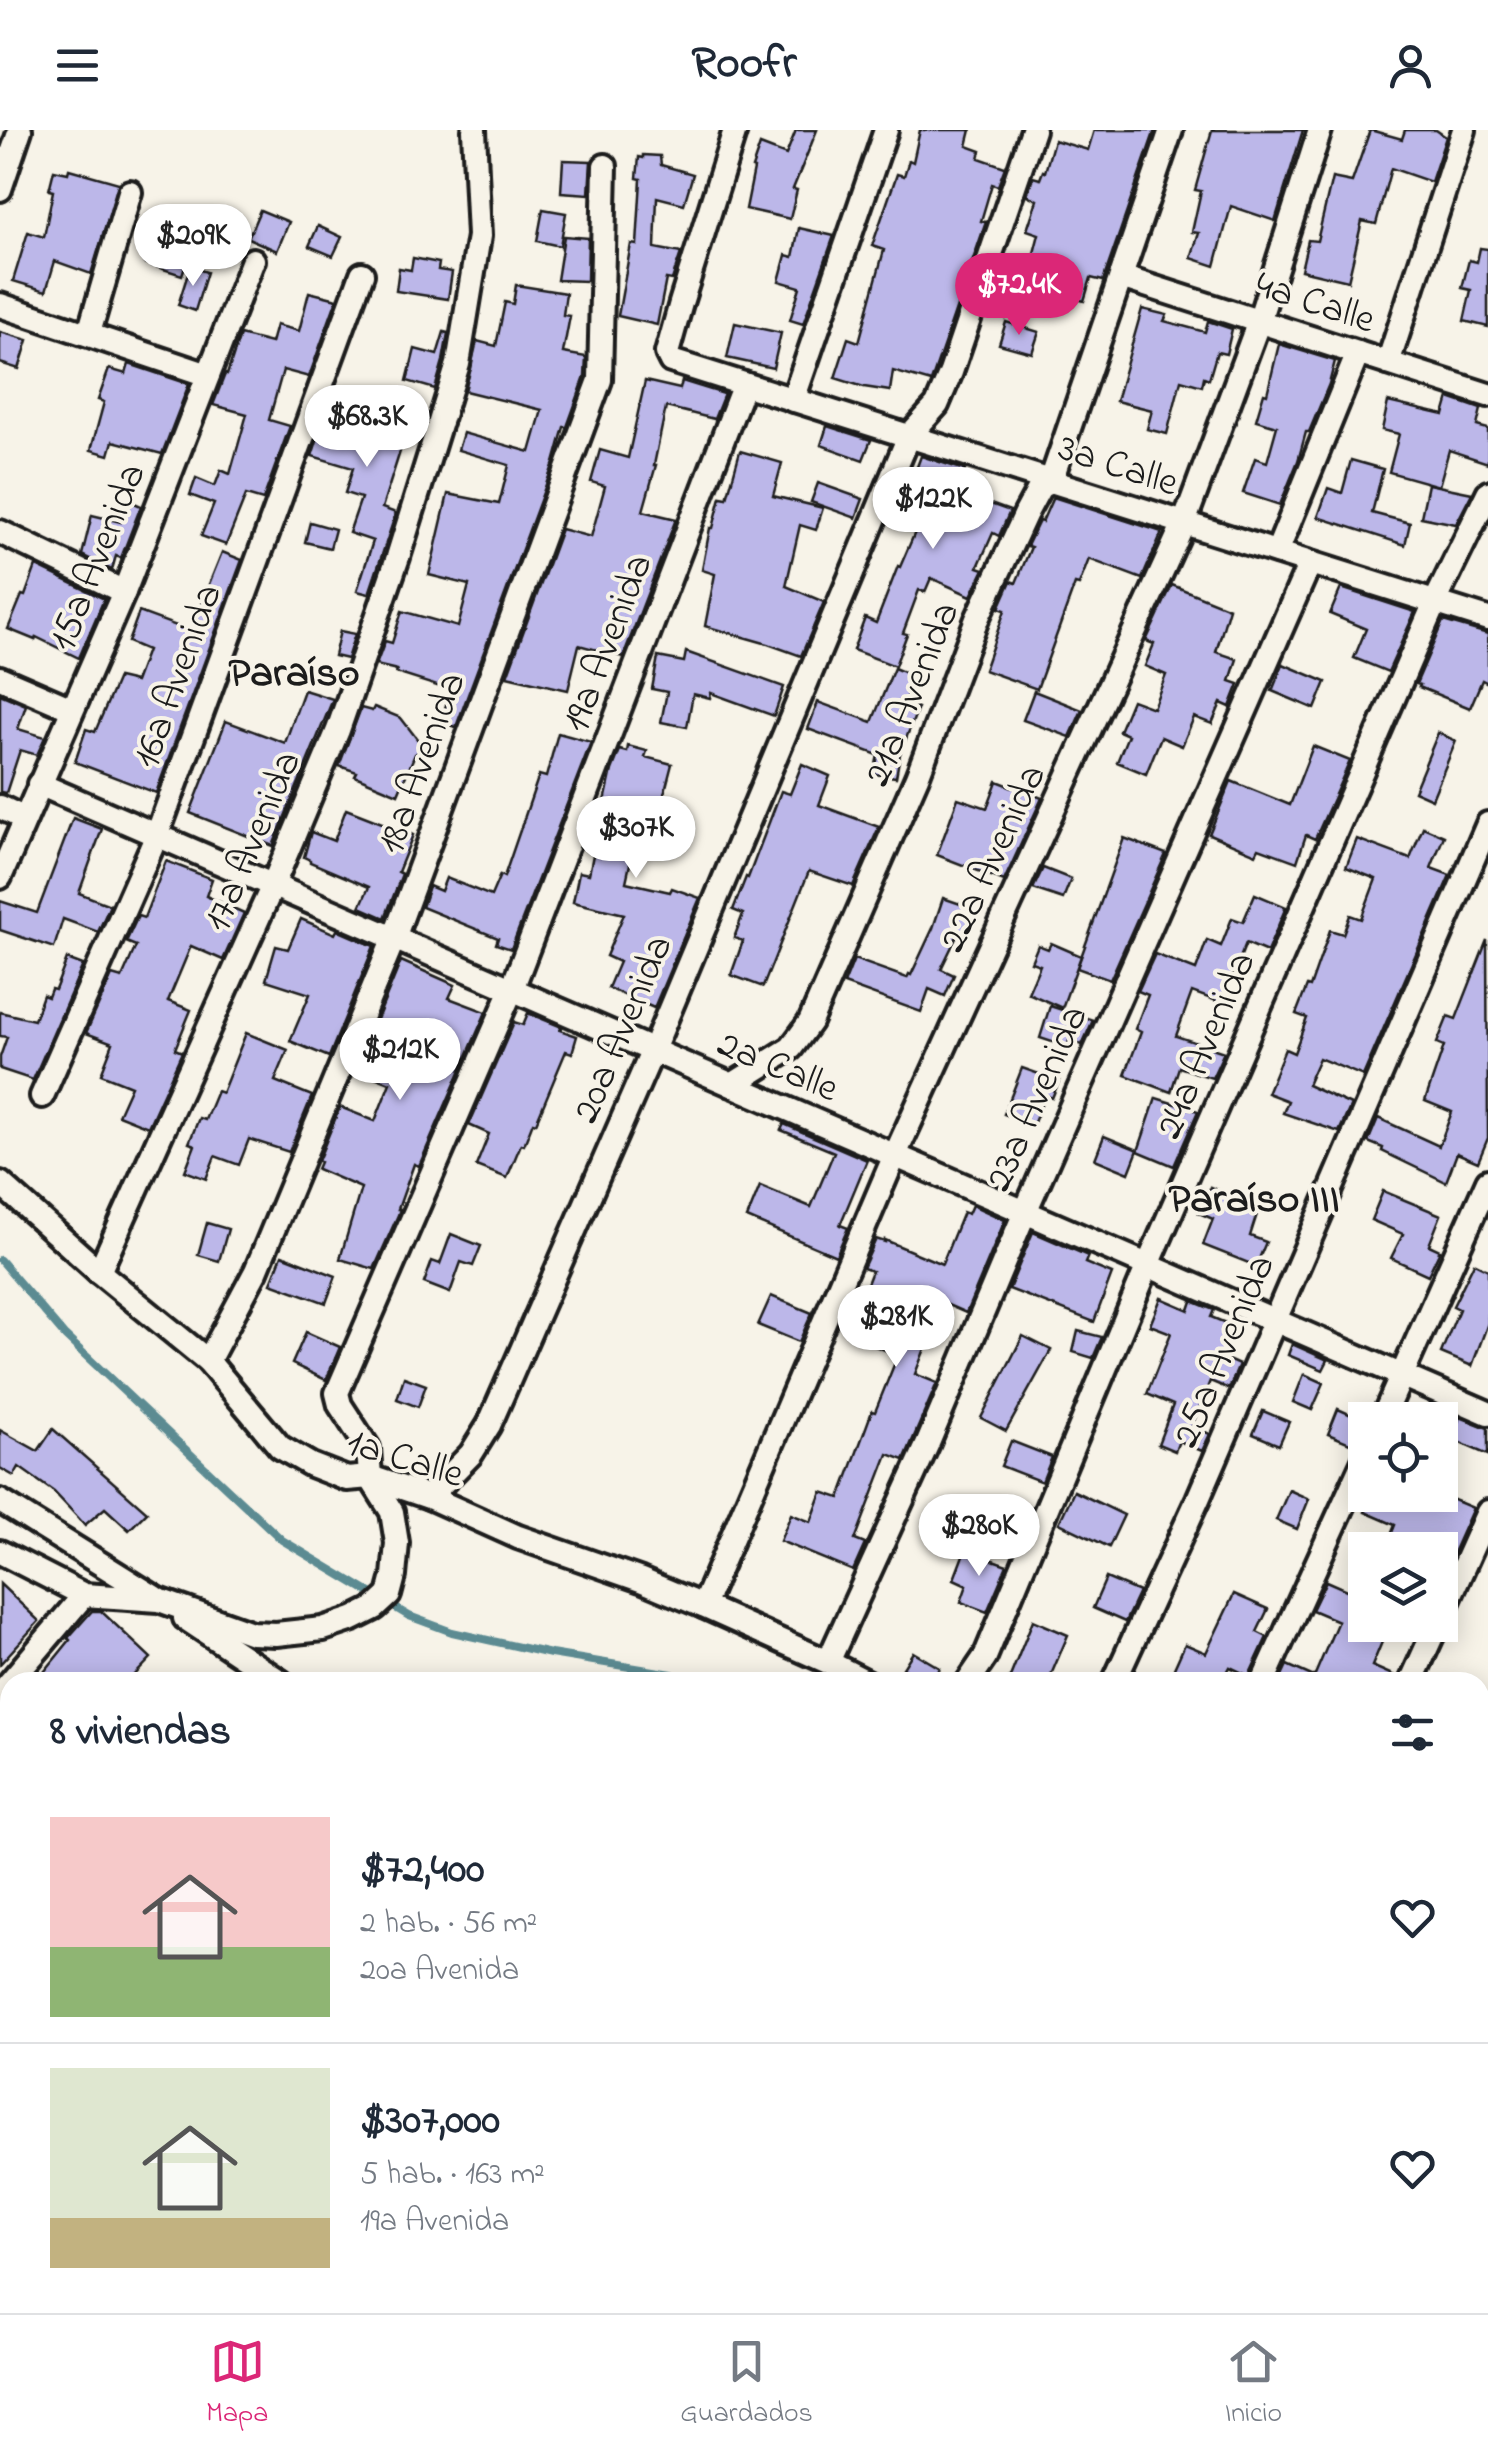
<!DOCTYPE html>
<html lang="es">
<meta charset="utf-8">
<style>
body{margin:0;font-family:"Indie Flower",sans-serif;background:#f2f2f3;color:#1f2937;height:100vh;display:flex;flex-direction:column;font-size:38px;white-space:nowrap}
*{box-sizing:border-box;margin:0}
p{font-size:32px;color:#747a83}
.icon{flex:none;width:55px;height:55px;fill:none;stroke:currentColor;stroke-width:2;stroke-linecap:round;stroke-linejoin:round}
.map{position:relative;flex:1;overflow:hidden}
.sheet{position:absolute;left:0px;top:1542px;width:1490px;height:642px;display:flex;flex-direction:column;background:#fff;border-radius:30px 30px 0 0;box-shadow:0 5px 25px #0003}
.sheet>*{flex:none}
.controls{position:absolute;left:1348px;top:1272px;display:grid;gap:20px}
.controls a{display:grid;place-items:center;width:110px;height:110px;border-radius:0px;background:#fff;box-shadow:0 5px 25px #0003;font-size:50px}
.price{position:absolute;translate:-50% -85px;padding:0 22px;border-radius:35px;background:#fff;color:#222;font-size:32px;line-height:65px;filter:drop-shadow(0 2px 5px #0008)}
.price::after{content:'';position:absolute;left:50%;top:60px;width:30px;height:22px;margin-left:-15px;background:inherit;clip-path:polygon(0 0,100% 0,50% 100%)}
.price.current{background:#db2777;color:#fff}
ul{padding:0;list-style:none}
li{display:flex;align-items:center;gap:30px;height:250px;padding:0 50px}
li+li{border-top:2px solid #e0e1e3}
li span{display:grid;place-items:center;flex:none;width:280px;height:200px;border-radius:0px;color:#555}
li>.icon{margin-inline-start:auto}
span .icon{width:120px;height:120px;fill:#fffc;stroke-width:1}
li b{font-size:42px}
h2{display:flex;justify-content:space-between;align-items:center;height:120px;padding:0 50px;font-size:42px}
header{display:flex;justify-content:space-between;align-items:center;height:130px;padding:0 50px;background:#fff;font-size:45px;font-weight:700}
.dock{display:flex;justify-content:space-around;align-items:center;height:140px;border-top:2px solid #e0e1e3;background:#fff;font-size:28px;color:#747a83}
.dock a{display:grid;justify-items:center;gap:5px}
.dock .current{color:#db2777}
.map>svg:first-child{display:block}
</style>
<header><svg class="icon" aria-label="menu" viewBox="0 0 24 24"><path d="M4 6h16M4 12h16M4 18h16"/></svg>Roofr<svg class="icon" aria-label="person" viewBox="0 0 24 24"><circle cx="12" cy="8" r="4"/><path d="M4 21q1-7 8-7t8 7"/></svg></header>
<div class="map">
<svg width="1488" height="2183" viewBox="0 0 1488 2183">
<rect width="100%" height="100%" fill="#f7f3e8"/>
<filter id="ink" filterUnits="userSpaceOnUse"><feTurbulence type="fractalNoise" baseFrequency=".01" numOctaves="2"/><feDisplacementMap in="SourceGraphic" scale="20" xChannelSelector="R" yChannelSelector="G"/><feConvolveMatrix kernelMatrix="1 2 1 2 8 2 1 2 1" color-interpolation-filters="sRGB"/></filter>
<g filter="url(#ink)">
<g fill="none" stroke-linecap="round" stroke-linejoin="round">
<!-- stream -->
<g stroke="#5b8b92" stroke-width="8">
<path d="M0 1130 65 1206 282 1410 409 1486 452 1502 551 1524 672 1544 692 1552"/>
<path d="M1480 1999 1488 2003"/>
</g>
</g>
<!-- building -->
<g fill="#bcb7e9" stroke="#1c1c1c" stroke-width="2.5">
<path d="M796 0H817L793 59 797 60 790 89 746 79 754 39 752 38 760 15 786 25Z"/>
<path d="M920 0H971L967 16 981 21 979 28 1005 37 998 56 992 54 981 91 986 92 931 252 893 241 890 261 864 257 835 248 848 208 859 212 884 120 872 116 897 44 904 46 909 30 913 32Z"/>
<path d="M1094 0H1155L1103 151 1091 148 1084 171 1047 160 1049 156 1027 150 1039 104 1027 100 1037 70 1027 65 1033 47 1040 49 1043 41 1045 42 1054 10 1088 20Z"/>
<path d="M1212 0H1303L1275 91 1231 76 1215 136 1191 128 1199 103 1192 102 1201 61 1195 60Z"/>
<path d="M1370 0 1402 9 1405 0H1436L1446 7 1431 52 1391 38 1376 94 1362 91 1348 151 1301 140 1308 110 1317 111 1332 48 1352 52Z"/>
<path d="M643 25 660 26 661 35 693 44 684 74 657 67 655 118 681 123 672 150 666 149 657 195 618 186 631 114 637 115 641 49 637 48 639 27 643 28Z"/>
<path d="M563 30 591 31 589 64 561 62Z"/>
<path d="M69 39 119 53 91 144 55 131 46 161 13 151 28 102 44 107 53 61 49 60 54 40 68 43Z"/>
<path d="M543 79 566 83 560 116 537 111Z"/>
<path d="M260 80 289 92 277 121 248 108Z"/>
<path d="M318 96 342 107 333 126 309 116Z"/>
<path d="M799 98 834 106 803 194 790 190 800 157 779 151 786 125 793 127Z"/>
<path d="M156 100 193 112 182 145 144 133Z"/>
<path d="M564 106 588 108 587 151 557 150Z"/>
<path d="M1480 118 1488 119V197L1464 191 1471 160 1462 158 1469 130 1477 132Z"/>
<path d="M413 128 439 133 438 140 452 142 448 169 396 161 399 138 411 140Z"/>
<path d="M190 137 207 142 195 181 178 175Z"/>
<path d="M516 155 566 163 563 185 570 186 563 223 586 227 585 247 567 297H564L554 333 456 597 441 593 450 560 396 543 397 540 376 535 385 511 392 513 402 481 458 497 469 455 429 445 448 364 499 374 509 335 458 320 463 303 530 322 542 280 465 261 477 211 496 216 505 172 513 174Z"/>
<path d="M309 162 337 169 309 247 283 240 269 290 290 296 263 370 246 365 226 415 201 406 214 374 190 365 196 348 215 356 221 340 230 344 247 284 213 275 225 244 227 245 240 205 271 213 276 195 299 201Z"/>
<path d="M1142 179 1167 185 1164 191 1205 202 1208 191 1232 199 1226 224 1217 222 1209 249 1204 247 1202 256 1181 250 1167 304 1147 299 1152 280 1116 271Z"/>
<path d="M1006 192 1039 202 1032 223 999 214Z"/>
<path d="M735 193 781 203 773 238 727 228Z"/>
<path d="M0 202 28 210 19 239 0 233Z"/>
<path d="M444 202 448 203 443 231 435 259 407 251 415 219 437 225Z"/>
<path d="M1279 214 1335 231 1329 254 1309 302H1306L1298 331 1280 375 1243 363 1255 328 1267 332 1277 296 1256 290 1264 263 1267 264Z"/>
<path d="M129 234 189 254 162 324 113 311 109 325 91 320 104 272 98 270 109 239 126 244Z"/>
<path d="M645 251 680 259 682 251 724 264 714 289 666 277 654 335H656L643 381 676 389 623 527 579 515 568 560 507 546 561 399 591 407 605 356 591 352 600 320 628 328Z"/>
<path d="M344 268 411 287 382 378 396 383 369 464 357 461 373 411 349 403 361 368 345 363 353 338 312 326 319 304 331 308Z"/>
<path d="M1449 268 1481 279 1477 296 1488 299V333L1449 320 1439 356 1389 342 1399 304 1382 300 1388 272 1444 285Z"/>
<path d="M827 296 871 310 863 330 821 315Z"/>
<path d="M740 321 782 333 773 366 823 378 816 400 800 395 786 456 824 472 801 526 768 514 705 496 715 444 702 440 710 398H713L721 367 727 368Z"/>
<path d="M921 326 965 340 957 362 1010 381 999 406 993 403 978 437 984 439 971 466 931 448 925 462 919 460 903 503 907 504 895 536 853 520 865 488 876 493 898 436 900 437 925 379 899 369 910 343 914 345Z"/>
<path d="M1351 330 1383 339 1372 383 1410 393 1405 415 1318 387 1328 358 1342 363Z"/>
<path d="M818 353 863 369 856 388 811 372Z"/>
<path d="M1428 354 1472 363 1456 394 1421 387Z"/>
<path d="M1053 367 1162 402 1142 449 1089 429 1079 455 1075 454 1037 559 984 540 1005 480 999 478 1011 451 1016 453 1031 417 1027 416 1039 391 1042 392Z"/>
<path d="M130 371 141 376 121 428 116 426 112 440 82 425 92 385 121 392Z"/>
<path d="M310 392 335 399 330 418 305 412Z"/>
<path d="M222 422 242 430 156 663 75 632 86 599 95 602 118 548 135 552 147 520 128 512 139 482 190 501Z"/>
<path d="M36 436 104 469 79 528 36 507 35 510 8 499 22 465 25 466Z"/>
<path d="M1172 455 1229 478 1216 522 1237 529 1230 551 1239 554 1230 577 1221 573 1212 594 1194 587 1182 616 1161 607 1146 644 1117 632 1128 605 1119 601 1132 570 1153 578 1166 545 1145 536 1154 514 1146 511Z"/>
<path d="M1341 458 1415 482 1388 542 1354 528 1366 499 1330 484Z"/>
<path d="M1443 491 1488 504V553L1482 550 1470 578 1419 557 1420 555 1416 554Z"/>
<path d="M340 501 355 504 347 529 334 526Z"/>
<path d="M686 522 784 557 774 586 711 563 710 568 693 564 687 597 661 592 667 562 652 559 658 527 684 532Z"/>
<path d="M1283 534 1326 552 1315 579 1272 561Z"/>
<path d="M894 538 915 547 904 572 918 578 900 624 896 647 874 644 878 625 808 599 818 572 872 592Z"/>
<path d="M304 560 333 569 273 716 190 683 226 591 285 613Z"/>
<path d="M1034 561 1082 580 1070 607 1023 590Z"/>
<path d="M0 564 26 575 18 599 45 607 37 625 20 620 6 663 0 662Z"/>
<path d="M374 577 401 588 424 618 415 624 398 664 355 646 357 642 339 636 361 578 372 581Z"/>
<path d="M558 603 591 612 511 819 496 814 498 808 422 777 429 756 441 761 446 748 491 766 500 745 504 747 539 645 546 647Z"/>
<path d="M1438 603 1456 611 1432 669 1414 661Z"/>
<path d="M628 616 647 621 645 627 672 634 658 688 662 689 655 720 634 716 626 752 670 762 672 758 700 768 654 878 608 858 619 832 606 826 624 784 573 772 579 742 589 744 593 725 600 726 611 678 604 676 612 640 620 620 627 622Z"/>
<path d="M1313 616 1350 631 1315 709 1306 705 1297 732 1259 718 1256 724 1209 704 1231 651 1290 675Z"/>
<path d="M802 634 830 646 819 675 879 697 853 756 809 741 763 857 731 845 743 811 734 808 743 784 733 780 746 747 748 748 781 661 790 664Z"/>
<path d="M997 651 1042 668 1004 751 937 725 958 668 987 678Z"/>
<path d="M346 679 413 705 398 742 402 744 385 788 360 777 369 757 310 732V730L304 727 311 702 334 711Z"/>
<path d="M73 688 102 699 79 763 110 775 98 802 63 789 54 818 0 800V771L37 783Z"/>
<path d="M1423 697 1444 706 1431 738 1450 745 1363 946 1319 928 1307 955 1351 975 1339 1002 1283 983 1288 971 1267 963 1285 919 1294 923 1307 888 1296 884 1307 856 1310 857 1330 800 1343 804 1350 785 1361 789 1376 749 1346 737 1357 709 1410 729Z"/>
<path d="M1124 708 1166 724 1110 850 1077 838Z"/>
<path d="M166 731 212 749 206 766 244 783 223 830 191 816 168 871 191 880 175 919 182 922 148 997 118 985 131 956 101 944 113 913 86 903 112 845 122 848 136 816 126 812 138 786 144 788Z"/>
<path d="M1043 738 1071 749 1063 769 1033 759Z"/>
<path d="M1255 764 1286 777 1267 822 1246 813 1222 873 1192 862 1176 906 1224 922 1212 948 1179 937 1171 962 1125 945 1141 902 1135 899 1148 865 1138 861 1155 824 1196 840 1207 810 1221 816 1232 788 1243 792Z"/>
<path d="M943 768 978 780 968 807 958 804 941 839 954 845 945 866 929 859 921 882 844 854 854 829 907 848 909 844 911 845 933 798Z"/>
<path d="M301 789 335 804 337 800 374 816 329 927 290 911 310 864 266 850 276 816 288 819Z"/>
<path d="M1487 810 1488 1008 1478 1032 1457 1023 1446 1052 1382 1021 1383 1018 1368 1012 1378 988 1439 1016 1452 982 1425 971 1444 916 1437 913 1448 886 1456 889Z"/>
<path d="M1051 813 1081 826 1062 878 1028 863 1040 835 1031 832 1038 815 1048 819Z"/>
<path d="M67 829 83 835 33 950 0 939V927L7 907 0 906V882L34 890 43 865 48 867 51 859 55 860Z"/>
<path d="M401 831 455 855 449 868 486 882 419 1036 414 1034 398 1079H400L398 1085 374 1139 340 1129 361 1058 317 1039 320 1032 318 1031 340 977 375 991 390 953 370 945 378 926 364 921Z"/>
<path d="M1050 876 1093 890 1082 915 1069 911 1067 917 1040 908Z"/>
<path d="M528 883 562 897 560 900 577 906 572 923 566 921 536 993 533 992 524 1015 521 1014 507 1048 476 1036 489 1004 469 995 514 892 523 895Z"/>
<path d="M246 903 288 920 275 951 312 966 289 1022 249 1009 239 1035 215 1026 206 1049 185 1041 195 1015 189 1013 199 988 205 990 217 961 222 963Z"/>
<path d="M1022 938 1059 951 1052 968 1045 965 1033 995 1004 984Z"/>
<path d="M1156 968 1198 981 1174 1036 1138 1021Z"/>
<path d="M784 994 867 1030 840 1095 848 1098 836 1126 747 1088 760 1056 811 1077 834 1022 781 1000Z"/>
<path d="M1104 1006 1138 1020 1129 1043 1095 1029Z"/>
<path d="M1210 1057 1259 1078 1250 1106 1266 1112 1256 1136 1203 1115 1213 1089 1199 1083Z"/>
<path d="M1383 1061 1441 1085 1429 1115 1440 1120 1428 1145 1391 1128 1403 1104 1371 1090Z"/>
<path d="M972 1075 1005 1090 966 1183 943 1173 915 1244 937 1253 904 1330 888 1324 855 1410 865 1414 853 1441 780 1411 791 1384 811 1392 822 1362 840 1368 872 1281 875 1282 898 1225 847 1205 872 1141 863 1138 876 1109 885 1112V1110L942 1134 963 1082 968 1084Z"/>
<path d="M207 1093 228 1099 219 1131 198 1125Z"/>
<path d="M1033 1102 1088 1126 1085 1133 1112 1144 1094 1192 1009 1159Z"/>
<path d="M451 1104 481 1116 473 1136 461 1132 450 1163 424 1153 432 1131 440 1134Z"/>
<path d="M282 1125 336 1146 326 1173 271 1153Z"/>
<path d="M1474 1133 1488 1140V1193L1472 1236 1441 1223 1459 1179 1453 1176Z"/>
<path d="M771 1166 812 1183 799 1212 758 1195Z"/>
<path d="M1161 1168 1189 1180 1192 1171 1214 1180 1211 1187 1233 1196 1221 1227 1239 1235 1229 1259 1210 1251 1192 1296 1210 1304 1202 1321 1179 1311 1175 1321 1158 1314 1173 1275 1147 1264 1171 1203 1150 1195Z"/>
<path d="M1078 1201 1102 1207 1093 1228 1073 1222Z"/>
<path d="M306 1202 340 1217 326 1250 292 1234Z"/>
<path d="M1023 1206 1051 1220 1006 1301 981 1288Z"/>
<path d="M1292 1214 1328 1230 1323 1240 1288 1225Z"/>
<path d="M1304 1244 1324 1253 1312 1280 1293 1272Z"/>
<path d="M404 1247 426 1255 418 1277 397 1269Z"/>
<path d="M1338 1279 1365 1291V1313L1357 1316 1328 1304Z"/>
<path d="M1263 1281 1289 1292 1279 1315 1253 1304Z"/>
<path d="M1460 1287 1488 1298V1325L1451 1309Z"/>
<path d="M53 1299 147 1382 129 1400 105 1378 85 1395 54 1362 19 1337 14 1346 0 1338V1300L38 1321Z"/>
<path d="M1011 1311 1052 1327 1042 1352 1001 1336Z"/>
<path d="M1289 1360 1309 1369 1297 1399 1276 1390Z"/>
<path d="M1074 1361 1124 1385 1109 1417 1059 1393Z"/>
<path d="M1372 1365H1442L1473 1378 1440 1452V1420H1428L1391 1405 1395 1395 1365 1382Z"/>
<path d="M948 1380 973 1391 960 1421 935 1410Z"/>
<path d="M965 1420 1007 1435 987 1482 961 1472 967 1455 954 1449Z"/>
<path d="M1106 1448 1139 1462 1125 1492 1093 1478Z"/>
<path d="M1326 1451 1365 1468V1495H1389L1372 1536 1397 1547 1396 1552H1279L1287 1535 1314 1547 1338 1491 1312 1480Z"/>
<path d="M0 1454 39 1491 0 1534Z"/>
<path d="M1234 1464 1268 1479 1257 1502 1267 1507 1249 1546 1230 1537 1222 1552H1175L1178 1546 1172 1543 1185 1514 1206 1523Z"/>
<path d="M92 1481H101L151 1528 128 1552H36L70 1510 68 1508Z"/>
<path d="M1033 1490 1068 1505 1048 1552H1008Z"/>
<path d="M913 1522 940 1538 932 1552H927L903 1538Z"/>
</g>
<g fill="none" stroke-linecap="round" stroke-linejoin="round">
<!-- minor casing -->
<g stroke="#1c1c1c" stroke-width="30">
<g id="minor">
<path d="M735 0 681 173 667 223 671 231 1488 489"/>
<path d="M0 59 20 0"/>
<path d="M1121 147 1488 265"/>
<path d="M0 175 208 245"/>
<path d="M89 203 130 62"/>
<path d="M1388 233 1464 0"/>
<path d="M793 270 886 0"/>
<path d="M0 402 124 462"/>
<path d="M1277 422 1358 223"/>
<path d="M0 548 72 579"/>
<path d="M39 654 1488 1283"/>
<path d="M0 677 25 689"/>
<path d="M0 747 124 462 253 130"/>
<path d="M732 955 791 918 810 892 917 647 977 489 1026 383 1040 357 1051 351 1171 0"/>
<path d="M42 966 157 705 362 144"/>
<path d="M0 1053 99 1142 208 1231 280 1317 311 1335 347 1349 370 1347 429 1367 518 1407 641 1450 703 1476 828 1532 867 1552"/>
<path d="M99 1142 273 755 338 600 398 427 458 234 479 106 474 0"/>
<path d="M208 1231 256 1141 394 808 600 250 605 36"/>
<path d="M1382 1290 1488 1051"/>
<path d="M429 1367 471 1324 489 1295 507 1254 653 920 909 306 937 275 951 242 1033 0"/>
<path d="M0 1371 154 1467"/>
<path d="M0 1422 84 1465 159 1470 252 1503 276 1504 323 1499 353 1489 375 1478 389 1465 394 1446 397 1413 392 1382 370 1347 368 1318 340 1275 337 1263 512 859 744 254"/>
<path d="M703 1476 895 1025 1184 393 1259 191 1320 0"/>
<path d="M185 1488 281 1552"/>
<path d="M1440 1489 1488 1382"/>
<path d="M828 1532 928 1313 1025 1082 1310 433"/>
<path d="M968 1552 985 1527 1148 1135 1435 472 1488 363"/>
<path d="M1114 1552 1198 1369 1488 694"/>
<path d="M1263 1552 1365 1328"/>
<path d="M1411 1552 1437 1495"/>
<path d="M0 1564 84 1465"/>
<path d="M1480 1744 1488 1725"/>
<path d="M1480 1880 1488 1885"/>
<path d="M1319 2175 1333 2183"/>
</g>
</g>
<!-- minor -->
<use href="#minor" stroke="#f7f3e8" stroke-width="22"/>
</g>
</g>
<g text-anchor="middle" stroke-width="8" stroke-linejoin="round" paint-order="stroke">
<!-- street labels -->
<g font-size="40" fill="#1c1c1c" stroke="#f7f3e8">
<text transform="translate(1316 170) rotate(18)" y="14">4a Calle</text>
<text transform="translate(1119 333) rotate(18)" y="14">3a Calle</text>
<text transform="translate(95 426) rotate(-68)" y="14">15a Avenida</text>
<text transform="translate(605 512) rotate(-69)" y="14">19a Avenida</text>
<text transform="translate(175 545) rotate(-70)" y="14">16a Avenida</text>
<text transform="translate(909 563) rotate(-68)" y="14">21a Avenida</text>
<text transform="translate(419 632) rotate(-70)" y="14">18a Avenida</text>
<text transform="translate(250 710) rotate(-67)" y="14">17a Avenida</text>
<text transform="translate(990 727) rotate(-65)" y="14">22a Avenida</text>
<text transform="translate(620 898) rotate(-67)" y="14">20a Avenida</text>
<text transform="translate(1203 914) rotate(-67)" y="14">24a Avenida</text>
<text transform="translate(779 934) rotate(23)" y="14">2a Calle</text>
<text transform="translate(1034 967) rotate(-66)" y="14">23a Avenida</text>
<text transform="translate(1221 1220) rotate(-67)" y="14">25a Avenida</text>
<text transform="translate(406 1326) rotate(17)" y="14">1a Calle</text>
</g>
<!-- neighbourhood labels -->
<g font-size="42" font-weight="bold" fill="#1c1c1c" stroke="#f7f3e8">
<text x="294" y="555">Paraíso</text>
<text x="1254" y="1081">Paraíso III</text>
</g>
</g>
</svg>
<div class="controls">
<a><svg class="icon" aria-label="locate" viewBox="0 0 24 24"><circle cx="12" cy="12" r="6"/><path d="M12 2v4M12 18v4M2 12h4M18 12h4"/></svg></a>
<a><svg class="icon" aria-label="layers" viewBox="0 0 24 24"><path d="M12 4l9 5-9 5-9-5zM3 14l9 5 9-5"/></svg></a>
</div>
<b class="price" style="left:193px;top:159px">$209K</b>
<b class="price current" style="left:1019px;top:208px">$72.4K</b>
<b class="price" style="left:367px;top:340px">$68.3K</b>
<b class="price" style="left:933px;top:422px">$122K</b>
<b class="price" style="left:636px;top:751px">$307K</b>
<b class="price" style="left:400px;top:973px">$212K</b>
<b class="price" style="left:896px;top:1240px">$281K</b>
<b class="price" style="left:979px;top:1449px">$280K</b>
<section class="sheet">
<h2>8 viviendas<svg class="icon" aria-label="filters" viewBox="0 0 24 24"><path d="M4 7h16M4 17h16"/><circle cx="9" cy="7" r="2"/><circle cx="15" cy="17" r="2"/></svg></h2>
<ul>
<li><span style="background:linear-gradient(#f6c9c9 65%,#8fb573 0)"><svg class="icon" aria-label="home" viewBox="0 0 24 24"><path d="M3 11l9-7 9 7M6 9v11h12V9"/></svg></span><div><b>$72,400</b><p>2 hab. · 56 m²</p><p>20a Avenida</p></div><svg class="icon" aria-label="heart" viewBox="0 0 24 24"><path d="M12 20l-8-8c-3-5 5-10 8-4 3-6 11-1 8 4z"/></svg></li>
<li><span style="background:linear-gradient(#dfe7d0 75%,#c2b280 0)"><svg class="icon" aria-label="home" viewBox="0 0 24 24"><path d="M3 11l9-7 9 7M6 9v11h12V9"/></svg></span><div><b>$307,000</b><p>5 hab. · 163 m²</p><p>19a Avenida</p></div><svg class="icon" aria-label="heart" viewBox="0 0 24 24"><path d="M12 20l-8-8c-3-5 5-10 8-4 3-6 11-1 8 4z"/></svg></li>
</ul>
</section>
</div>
<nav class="dock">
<a class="current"><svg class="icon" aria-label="map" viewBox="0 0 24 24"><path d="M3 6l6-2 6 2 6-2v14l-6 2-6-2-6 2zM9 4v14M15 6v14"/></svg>Mapa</a>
<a><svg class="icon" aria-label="saved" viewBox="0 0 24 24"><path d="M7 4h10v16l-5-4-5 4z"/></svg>Guardados</a>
<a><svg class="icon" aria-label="home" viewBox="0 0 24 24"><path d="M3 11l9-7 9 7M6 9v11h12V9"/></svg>Inicio</a>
</nav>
